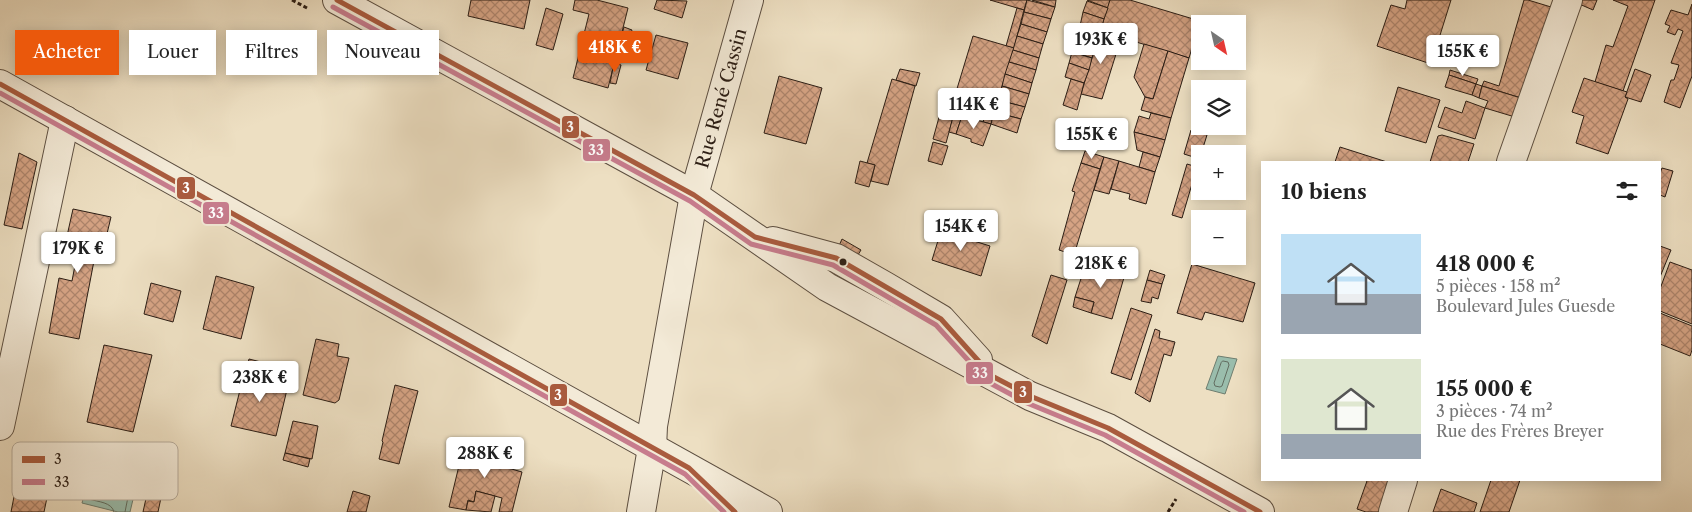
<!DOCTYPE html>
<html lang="fr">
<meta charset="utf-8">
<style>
body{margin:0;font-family:"Libre Caslon Text",serif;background:#f2f2f2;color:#222;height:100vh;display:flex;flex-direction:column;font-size:19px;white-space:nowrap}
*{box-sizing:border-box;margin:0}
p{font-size:16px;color:#767676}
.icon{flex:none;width:28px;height:28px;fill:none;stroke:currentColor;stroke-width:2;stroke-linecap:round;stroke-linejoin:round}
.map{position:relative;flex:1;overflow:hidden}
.details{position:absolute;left:1261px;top:161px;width:400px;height:320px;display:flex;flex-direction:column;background:#fff;border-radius:0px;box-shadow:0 2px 12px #0003}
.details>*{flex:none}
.banner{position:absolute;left:15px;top:30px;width:475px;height:45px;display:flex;gap:10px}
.needle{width:32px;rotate:146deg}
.buttons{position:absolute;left:1191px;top:15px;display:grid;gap:10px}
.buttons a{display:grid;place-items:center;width:55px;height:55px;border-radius:0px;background:#fff;box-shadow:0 2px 12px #0003;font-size:25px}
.price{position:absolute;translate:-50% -42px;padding:0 11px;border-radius:5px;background:#fff;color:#222;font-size:16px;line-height:32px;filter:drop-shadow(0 1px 2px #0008)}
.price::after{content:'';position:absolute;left:50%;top:30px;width:15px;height:11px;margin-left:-8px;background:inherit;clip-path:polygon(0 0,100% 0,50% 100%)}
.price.active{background:#ea580c;color:#fff}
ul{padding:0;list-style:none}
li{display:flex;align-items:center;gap:15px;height:125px;padding:0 20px}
li span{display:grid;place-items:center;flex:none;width:140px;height:100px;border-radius:0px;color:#555}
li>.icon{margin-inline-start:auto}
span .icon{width:60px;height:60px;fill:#fffc;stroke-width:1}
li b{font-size:21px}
h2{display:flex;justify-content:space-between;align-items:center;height:60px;padding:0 20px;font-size:21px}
.chip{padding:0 18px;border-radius:0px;background:#fff;box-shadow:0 2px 12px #0003;font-size:18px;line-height:45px}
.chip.active{background:#ea580c;color:#fff}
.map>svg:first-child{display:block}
</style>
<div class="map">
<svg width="1692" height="512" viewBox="0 0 1692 512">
<defs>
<pattern id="building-cross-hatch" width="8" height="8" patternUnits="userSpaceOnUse" patternTransform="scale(1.25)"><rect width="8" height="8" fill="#d5a384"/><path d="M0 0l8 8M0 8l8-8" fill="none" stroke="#ad846b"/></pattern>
</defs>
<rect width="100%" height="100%" fill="#eddfc2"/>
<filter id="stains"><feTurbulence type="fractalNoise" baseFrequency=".004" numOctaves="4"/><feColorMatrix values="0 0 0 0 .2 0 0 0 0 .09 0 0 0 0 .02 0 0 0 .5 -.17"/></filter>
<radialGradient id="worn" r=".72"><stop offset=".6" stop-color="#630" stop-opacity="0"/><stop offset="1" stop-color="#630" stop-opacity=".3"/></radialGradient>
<!-- water -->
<g fill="#9abdac" stroke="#6e7d6f">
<path d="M1218 356 1237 359 1225 394 1206 389Z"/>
<path d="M88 480 135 491 130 512H118L82 503Z"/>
</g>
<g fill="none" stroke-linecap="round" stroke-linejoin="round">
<!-- shore -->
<g stroke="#626d60" stroke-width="1">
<path d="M1223 361 1228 362 1229 365 1222 386 1220 387 1215 386 1214 383 1221 363Z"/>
<path d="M114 512C112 502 98 502 89 499L92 487 127 495 128 497 125 512"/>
</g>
</g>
<!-- building -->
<g fill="url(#building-cross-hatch)" stroke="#2b1d14">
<path d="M471 0H530L524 29 468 16Z"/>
<path d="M575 0H597L628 8 608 88 573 78 589 14 573 10Z"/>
<path d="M657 0 687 1 682 18 654 9Z"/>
<path d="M990 0H1027L1024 10Z"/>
<path d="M1027 0 1055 7 1051 19 1024 12Z"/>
<path d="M1032 0H1056L1055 7Z"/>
<path d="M1087 0H1110L1108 8Z"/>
<path d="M1110 0H1130L1200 21 1189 58 1100 31Z"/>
<path d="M1407 0H1451L1431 64 1377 46 1391 5 1405 9Z"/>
<path d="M1524 0H1528L1551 7 1521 98 1482 86 1484 81 1499 86Z"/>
<path d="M1579 0H1597L1593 10 1577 3Z"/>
<path d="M1613 0H1655L1623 91 1595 82 1606 45 1613 47 1628 6Z"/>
<path d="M1087 1 1108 8 1104 19 1083 12Z"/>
<path d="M1692 4V76L1680 108 1664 102 1671 80H1674L1679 65 1671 63 1683 31 1678 29 1675 35 1667 32 1670 26 1665 24 1671 10 1688 15Z"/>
<path d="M546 8 563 14 553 50 536 45Z"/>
<path d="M1017 8 1024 10 1014 48 1006 46Z"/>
<path d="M1024 12 1051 19 1047 32 1021 24Z"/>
<path d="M1083 12 1104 19 1100 33 1080 26Z"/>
<path d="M1021 24 1047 32 1043 44 1017 36Z"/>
<path d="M1080 26 1100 33 1096 45 1076 38Z"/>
<path d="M624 27 632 30 626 50 618 48Z"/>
<path d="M1100 31 1121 38 1102 99 1081 94Z"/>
<path d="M656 35 688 43 678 79 646 70Z"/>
<path d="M973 36 1014 48 997 103 956 92Z"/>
<path d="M1017 36 1043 44 1039 58 1013 50Z"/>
<path d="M1076 38 1096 45 1092 58 1072 52Z"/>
<path d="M1144 44 1168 51 1153 99 1145 97 1134 77Z"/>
<path d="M1013 50 1039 58 1036 70 1009 62Z"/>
<path d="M1168 51 1189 58 1171 118 1141 110 1145 97 1153 99Z"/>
<path d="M1072 52 1092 58 1089 70 1069 63Z"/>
<path d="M1009 62 1036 70 1032 83 1005 74Z"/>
<path d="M614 63 621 65 616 84 610 83Z"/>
<path d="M1069 63 1089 70 1084 83 1065 77Z"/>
<path d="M900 69 920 73 916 86 896 80Z"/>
<path d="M1635 69 1651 75 1641 102 1625 97Z"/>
<path d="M1450 70 1478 79 1476 84 1449 75Z"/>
<path d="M1005 74 1032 83 1029 94 1002 86Z"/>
<path d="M1449 75 1476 84 1472 95 1445 87Z"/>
<path d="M779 76 822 88 806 144 764 133Z"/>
<path d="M1584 78 1627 92 1625 97 1628 99 1608 154 1576 143 1584 116 1572 112Z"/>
<path d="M892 79 915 86 888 185 871 181 875 165 867 163Z"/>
<path d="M1071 79 1084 83 1077 110 1063 105Z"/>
<path d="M1476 84 1482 86 1479 98 1472 95Z"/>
<path d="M1002 86 1029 94 1025 107 998 100Z"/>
<path d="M1482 86 1521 98 1515 117 1485 108 1488 101 1479 98Z"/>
<path d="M1398 87 1440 100 1426 143 1385 131Z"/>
<path d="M998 100 1025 107 1021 119 994 112Z"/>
<path d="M990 101 997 103 991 124 983 122Z"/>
<path d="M1466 101 1485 108 1475 139 1438 127 1445 107 1462 113Z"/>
<path d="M941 110 954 114 946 143 933 139Z"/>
<path d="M994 112 1021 119 1017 133 991 124Z"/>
<path d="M954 113 962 116 956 134 949 132Z"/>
<path d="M1151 113 1171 118 1165 140 1134 132 1139 116 1149 119Z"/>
<path d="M962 116 991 124 983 146 971 142V139L956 134Z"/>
<path d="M1191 130 1207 135 1201 154H1200V159L1184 154Z"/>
<path d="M1134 132 1165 140 1160 157 1137 150Z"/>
<path d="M1442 135 1474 144 1468 162H1430L1438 136Z"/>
<path d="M933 142 948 146 942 165 928 161Z"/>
<path d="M1340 147 1387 162H1335Z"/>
<path d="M1085 151 1104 157 1100 169 1081 163Z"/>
<path d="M1143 152 1160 157 1155 172 1139 167Z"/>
<path d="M19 153 37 162 22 229 4 225Z"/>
<path d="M1104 157 1119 161 1109 194 1094 190Z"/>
<path d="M860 161 875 165 869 187 855 183Z"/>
<path d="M1119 161 1155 172 1146 204 1129 199 1130 194 1111 189Z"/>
<path d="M1081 163 1100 169 1074 255 1059 250 1075 192 1072 191Z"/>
<path d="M1187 164 1197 167 1182 218 1172 215Z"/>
<path d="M1662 168 1673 171 1665 197 1660 195V173Z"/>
<path d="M73 209 111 217 105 242 98 240 79 339 49 333 59 278 72 281 80 239 67 236Z"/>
<path d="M951 226 960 229 958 236 990 246 981 276 932 260 941 231 949 233Z"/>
<path d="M842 239 861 250 856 258 838 248Z"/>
<path d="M1660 246 1671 250 1660 277Z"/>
<path d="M1670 262 1692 270V324L1660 311V289Z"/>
<path d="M1086 263 1125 274 1112 319 1091 313 1094 302 1075 297Z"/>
<path d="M1192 264 1255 283 1243 322 1205 312 1202 320 1177 313Z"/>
<path d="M1150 270 1165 275 1162 284 1147 280Z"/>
<path d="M1051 275 1067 280 1047 344 1032 336Z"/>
<path d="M216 276 254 287 241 339 203 329Z"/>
<path d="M1147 280 1162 284 1158 299 1152 297 1151 303 1141 301Z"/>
<path d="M151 283 181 291 173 322 144 314Z"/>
<path d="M1075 297 1094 302 1091 313 1073 307Z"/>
<path d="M1131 308 1152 315 1131 380 1111 373Z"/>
<path d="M1660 313 1692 326V350L1690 356 1660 344Z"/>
<path d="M1155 329 1160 331 1159 338 1175 342 1171 356 1164 354 1150 402 1135 393Z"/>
<path d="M316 339 339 344 337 356 349 358 339 400 335 403 303 395Z"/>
<path d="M104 345 152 355 133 432 87 422Z"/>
<path d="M249 359 277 366 275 377 246 370Z"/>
<path d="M245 370 289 381 276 436 231 426Z"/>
<path d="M395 385 418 391 399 464 379 459 383 442 382 441Z"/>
<path d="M293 421 318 426 312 459 285 453Z"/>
<path d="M464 445 511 457 508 468 522 472 512 512H499L502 498 476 491 474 502 468 500 466 510 449 507Z"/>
<path d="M285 453 310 459 308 467 283 460Z"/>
<path d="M22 456 54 464 44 512H11Z"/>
<path d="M1364 480H1392L1382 512H1366L1357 509 1367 481Z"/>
<path d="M1491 480H1520L1509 512H1480Z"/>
<path d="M149 485 163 488 158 512H143Z"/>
<path d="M1441 489 1477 503 1474 512H1433Z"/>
<path d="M353 491 370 496 366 512H347Z"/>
<path d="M476 491 495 496 491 512 466 510 468 501 474 502Z"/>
</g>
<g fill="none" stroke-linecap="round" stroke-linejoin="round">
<!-- minor casing -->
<g stroke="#5c4e40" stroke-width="30">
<g id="minor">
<path d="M337 0 694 195 827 287 1030 396 1108 428 1260 512"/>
<path d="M0 84 768 512"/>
<path d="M1511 162 1568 0"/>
<path d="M773 241 836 258 885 286 941 319 978 360"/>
<path d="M0 426 65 120"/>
<path id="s1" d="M641 512 652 448 653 426 694 195 749 0"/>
<path d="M1393 512 1403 480"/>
</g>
</g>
<!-- path -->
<g stroke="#2b1d14" stroke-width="3" stroke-dasharray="4 2.5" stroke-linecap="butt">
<path d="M292 0 307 8"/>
<path d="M1168 512 1176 499"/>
</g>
<!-- minor -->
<use href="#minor" stroke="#f3ead7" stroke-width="28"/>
<!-- bus-1 casing -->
<g stroke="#f3ead7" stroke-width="9">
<g id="bus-1">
<path d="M337 0 694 195 755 237 836 258 941 319 992 376 1030 396 1108 428 1260 512"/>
<path d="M0 84 689 468 735 512"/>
</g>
</g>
<!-- bus-2 casing -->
<g stroke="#f3ead7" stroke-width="9">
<g id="bus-2">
<path d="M333 7 690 201 751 244 833 265 936 325 988 382 1027 403 1105 435 1244 512"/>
<path d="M0 93 685 474 724 512"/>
</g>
</g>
<!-- bus-1 -->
<use href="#bus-1" stroke="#a95b3e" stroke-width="5"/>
<!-- bus-2 -->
<use href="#bus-2" stroke="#c77c8d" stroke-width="5"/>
</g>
<!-- markers -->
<circle fill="#2b1d14" stroke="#f3ead7" stroke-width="2" cx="843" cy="262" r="4.5"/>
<g text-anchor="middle" stroke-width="4" stroke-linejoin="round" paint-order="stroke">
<!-- street labels -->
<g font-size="18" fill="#2b1d14" stroke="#f3ead7">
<text dy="6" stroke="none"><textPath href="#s1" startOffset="422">Rue René Cassin</textPath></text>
</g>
</g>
<!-- legend -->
<rect x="12" y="442" width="166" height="58" rx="8" fill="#f3ead7" stroke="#b7ac9c" stroke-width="1"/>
<rect x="22" y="456" width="23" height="7" fill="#a95b3e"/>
<rect x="22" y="479" width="23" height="6" fill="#c77c8d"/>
<g font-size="14" fill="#2b1d14">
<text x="54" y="464">3</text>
<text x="54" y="487">33</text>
</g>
<g stroke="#f3ead7" stroke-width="2">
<rect x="561" y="115" width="19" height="24" rx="5" fill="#a95b3e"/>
<rect x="582" y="138" width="29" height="24" rx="5" fill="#c77c8d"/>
<rect x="176" y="176" width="20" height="24" rx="5" fill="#a95b3e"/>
<rect x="202" y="201" width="28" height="24" rx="5" fill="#c77c8d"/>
<rect x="965" y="361" width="29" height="24" rx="5" fill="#c77c8d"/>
<rect x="1013" y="380" width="20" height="24" rx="5" fill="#a95b3e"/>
<rect x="549" y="383" width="19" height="24" rx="5" fill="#a95b3e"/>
</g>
<g font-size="14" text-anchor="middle" font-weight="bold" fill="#fff">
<text x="570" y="132">3</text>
<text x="596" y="155">33</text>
<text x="186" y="193">3</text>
<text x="216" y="218">33</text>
<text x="980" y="378">33</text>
<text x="1023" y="397">3</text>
<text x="558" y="400">3</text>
</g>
<rect width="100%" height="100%" filter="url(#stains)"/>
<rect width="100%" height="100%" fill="url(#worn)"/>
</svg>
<div class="buttons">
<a><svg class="needle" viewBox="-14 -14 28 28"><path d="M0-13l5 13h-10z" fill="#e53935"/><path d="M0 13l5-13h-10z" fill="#767676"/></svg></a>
<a><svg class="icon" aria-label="layers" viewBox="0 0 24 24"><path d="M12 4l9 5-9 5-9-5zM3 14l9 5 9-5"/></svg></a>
<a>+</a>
<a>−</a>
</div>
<b class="price" style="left:1101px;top:65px">193K €</b>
<b class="price active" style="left:615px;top:73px">418K €</b>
<b class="price" style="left:1463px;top:77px">155K €</b>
<b class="price" style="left:974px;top:130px">114K €</b>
<b class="price" style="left:1092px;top:160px">155K €</b>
<b class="price" style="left:961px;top:252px">154K €</b>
<b class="price" style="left:78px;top:274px">179K €</b>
<b class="price" style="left:1101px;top:289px">218K €</b>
<b class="price" style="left:260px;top:403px">238K €</b>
<b class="price" style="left:485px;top:479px">288K €</b>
<div class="banner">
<a class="chip active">Acheter</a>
<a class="chip">Louer</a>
<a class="chip">Filtres</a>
<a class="chip">Nouveau</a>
</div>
<section class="details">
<h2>10 biens<svg class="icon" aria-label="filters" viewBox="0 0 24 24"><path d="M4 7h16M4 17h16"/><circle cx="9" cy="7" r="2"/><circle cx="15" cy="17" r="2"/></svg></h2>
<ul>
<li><span style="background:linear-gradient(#bfe0f5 60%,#9aa5b1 0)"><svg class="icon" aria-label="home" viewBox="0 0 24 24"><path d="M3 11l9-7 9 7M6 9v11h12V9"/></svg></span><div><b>418 000 €</b><p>5 pièces · 158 m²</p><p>Boulevard Jules Guesde</p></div></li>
<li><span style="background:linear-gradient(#dfe7d0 75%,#9aa5b1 0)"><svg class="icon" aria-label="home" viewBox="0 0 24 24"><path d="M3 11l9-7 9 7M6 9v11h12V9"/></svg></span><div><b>155 000 €</b><p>3 pièces · 74 m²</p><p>Rue des Frères Breyer</p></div></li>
</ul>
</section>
</div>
